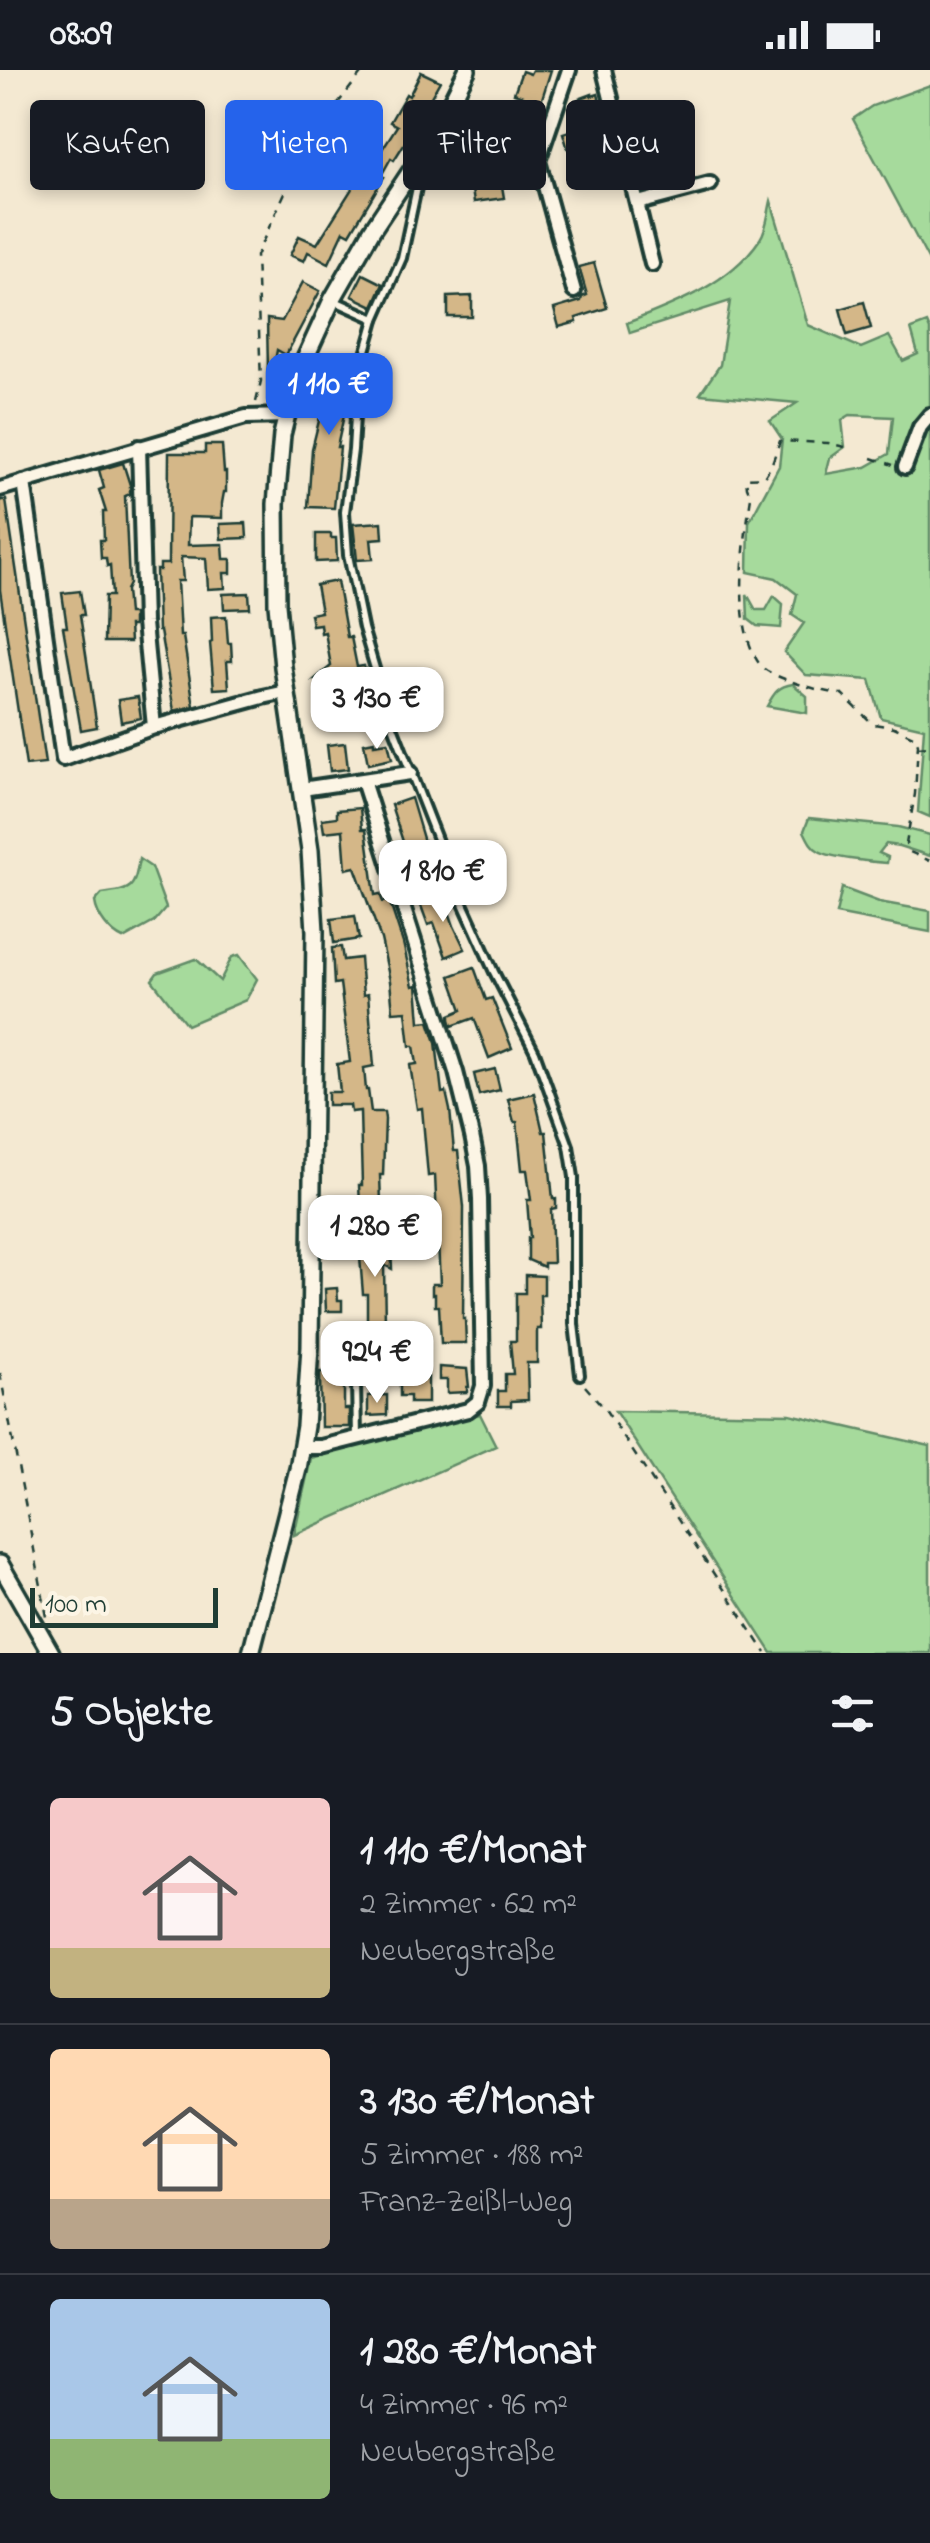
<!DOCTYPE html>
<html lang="de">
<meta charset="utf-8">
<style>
body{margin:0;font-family:"Indie Flower",sans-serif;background:#242831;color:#f1f3f6;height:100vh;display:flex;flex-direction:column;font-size:38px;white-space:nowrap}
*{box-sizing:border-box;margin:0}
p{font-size:32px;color:#9ea1a6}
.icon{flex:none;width:55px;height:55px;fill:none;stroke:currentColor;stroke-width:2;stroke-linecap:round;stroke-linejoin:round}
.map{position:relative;height:1583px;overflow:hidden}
.sheet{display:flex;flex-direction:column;background:#171b24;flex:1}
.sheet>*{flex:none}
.banner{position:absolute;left:30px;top:30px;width:870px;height:90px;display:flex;gap:20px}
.scale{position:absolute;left:30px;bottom:25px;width:188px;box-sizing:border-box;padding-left:10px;border:5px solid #1f3d34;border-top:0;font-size:28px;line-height:35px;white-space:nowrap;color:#1f3d34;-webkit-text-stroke:8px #fcf5e5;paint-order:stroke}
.price{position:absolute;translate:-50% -85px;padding:0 22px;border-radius:20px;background:#fff;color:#222;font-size:32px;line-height:65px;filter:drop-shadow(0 2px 5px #0008)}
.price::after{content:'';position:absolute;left:50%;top:60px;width:30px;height:22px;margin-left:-15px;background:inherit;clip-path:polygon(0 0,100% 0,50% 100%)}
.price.current{background:#2563eb;color:#fff}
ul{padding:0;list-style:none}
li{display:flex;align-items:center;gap:30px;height:250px;padding:0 50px}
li+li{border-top:2px solid #363941}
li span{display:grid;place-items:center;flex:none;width:280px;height:200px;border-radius:10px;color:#555}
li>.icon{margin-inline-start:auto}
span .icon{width:120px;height:120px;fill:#fffc;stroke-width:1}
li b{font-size:42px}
h2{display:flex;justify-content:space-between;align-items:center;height:120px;padding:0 50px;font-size:42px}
.pill{padding:0 35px;border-radius:10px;background:#171b24;box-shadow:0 5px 15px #0003;font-size:35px;line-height:90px}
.pill.current{background:#2563eb;color:#fff}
.status{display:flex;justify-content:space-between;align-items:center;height:70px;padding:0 50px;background:#171b24;direction:ltr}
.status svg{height:28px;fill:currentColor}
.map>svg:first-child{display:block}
</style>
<div class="status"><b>08:09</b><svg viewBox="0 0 49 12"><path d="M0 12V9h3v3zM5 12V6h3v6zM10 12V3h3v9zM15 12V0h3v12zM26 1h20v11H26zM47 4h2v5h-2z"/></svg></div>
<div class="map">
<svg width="930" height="1583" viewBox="0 0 930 1583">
<rect width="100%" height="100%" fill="#f4e9d2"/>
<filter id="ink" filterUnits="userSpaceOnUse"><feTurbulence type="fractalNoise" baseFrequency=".01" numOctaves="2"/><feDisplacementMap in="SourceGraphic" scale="20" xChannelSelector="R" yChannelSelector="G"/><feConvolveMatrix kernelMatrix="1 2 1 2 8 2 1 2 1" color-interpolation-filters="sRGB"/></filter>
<g filter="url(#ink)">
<!-- green -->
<g fill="#a6da9c" stroke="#628c68" stroke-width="2.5" fill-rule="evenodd">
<path d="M930 15V193L853 49 872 36Z"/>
<path d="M771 131 808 255 861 278 889 266 903 291 918 284 911 259 927 253 930 260V747L918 742 924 658 881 648 870 610 806 605 784 582 804 553 792 545 797 524 776 508 748 502 749 452 779 396 782 369 770 351 797 333 700 324 720 295 730 231 630 263 627 253C675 234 730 214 760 169 767 159 768 143 771 131ZM850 345 893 347 889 384 866 397 826 404 830 388 845 377 842 350Z"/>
<path d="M747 524 756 540H766L774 526 783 534 781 558 757 556 748 549Z"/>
<path d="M793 614 807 626V643L767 636C774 623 778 616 793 614Z"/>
<path d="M809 748 898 757 930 765V786L899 776 886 774 879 783 888 787 887 793C872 792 831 788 819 781 811 777 808 769 804 761Z"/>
<path d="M139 789 151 797 166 838 154 852 123 869C110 863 97 847 95 832L102 824C133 820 134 819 139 789Z"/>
<path d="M842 818 879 832 930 841V862L836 844Z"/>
<path d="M239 885 257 909 246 930 187 955 152 910 157 903 196 889 220 911 232 887Z"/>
<path d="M615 1341 790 1344 930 1376V1583H772Z"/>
<path d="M480 1344 496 1376 294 1465 311 1388Z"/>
</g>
<!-- building -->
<g fill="#d4b788" stroke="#1f3d34" stroke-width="2.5">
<path d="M532 0H551L530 67 533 69 527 87 516 84 519 77 513 75 517 63 512 61 523 26 514 23 522 1 530 4Z"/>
<path d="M421 2 440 11 406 71 394 90 391 88 381 106 384 107 350 164 344 161 329 193 308 182 304 191 290 185 299 166 317 174 377 79 381 81 397 56 390 52 406 24 409 26Z"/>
<path d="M592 24V26L598 24 608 64 595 78 581 82 579 76 568 79 563 63 583 57 576 30Z"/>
<path d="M661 49 666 68 645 74 640 54Z"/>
<path d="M500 104 504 128 474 132 470 108Z"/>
<path d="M594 193 607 238 576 248 577 252 559 257 554 239 581 231 582 227 587 225 579 197Z"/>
<path d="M363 204 383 214 373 236 352 226Z"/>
<path d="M303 212 320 221 286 285 277 280 273 302H268L267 249 282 251Z"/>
<path d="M472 226V247H448V227Z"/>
<path d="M864 232 871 258 847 265 840 239Z"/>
<path d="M334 290 355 295 337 377H340L334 438 308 437 312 379Z"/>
<path d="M205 375H222L224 402H226V422H224L222 433V448L189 447 188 475 223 474 224 489H231V503H224L225 518 208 519 206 488 181 487 183 511H177L180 566H183L194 636 174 641 160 561H158L156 500H160V494H168L169 383H205Z"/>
<path d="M123 393 130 415V424L125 426 129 514 126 520 128 544H133V556H129L130 572H104L105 526H112L110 495 107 496 106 488H101L100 470H104L103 442H106L99 420 104 418 99 400Z"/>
<path d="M0 430H6L45 694 26 696 0 520Z"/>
<path d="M382 452 383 468 371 469 373 489 357 490 353 454Z"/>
<path d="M246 453 247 468 221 469 220 454Z"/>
<path d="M316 464H331V468H336L337 491 316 492Z"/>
<path d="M337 511 347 567H351L357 597 364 596 368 615 353 618 352 614 334 616 332 609 329 608 314 610 331 596 325 562 321 563 320 554 312 555 310 544 321 542 316 515Z"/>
<path d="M80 521 84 545H80L97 657 81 660 63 557H67L62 523Z"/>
<path d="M249 523 250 538 224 539 223 524Z"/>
<path d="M226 546 228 573H231L232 591H227L229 618 214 619 210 573 212 572 211 547Z"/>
<path d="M138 627 141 648 121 652 118 630Z"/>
<path d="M374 671V674L388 672 392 689 368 694 364 673Z"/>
<path d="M345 673 348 699 330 701 327 675Z"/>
<path d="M411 728 432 799 409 807 405 794 410 793 391 735Z"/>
<path d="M360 738 362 759H366L375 825 380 824 383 832 389 830 403 873 413 916 417 915 420 952 429 951 436 972 442 1023 446 1022 450 1040 454 1081H458L464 1137 463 1249H465L466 1273H441L439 1236H435V1224H432V1214H440L435 1105 428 1106 422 1038 417 1039 410 995 417 994 414 976H410L406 941 393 942 390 911 381 869 355 797 346 799 343 760 324 762 322 749 337 747V740Z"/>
<path d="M443 825 454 856 465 879 446 887 434 853 428 855 420 833Z"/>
<path d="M355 846 359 869 334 873 331 849Z"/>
<path d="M341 877 343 890 360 888 363 925 368 924 374 996 364 998 366 1020H368L371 1042H384L385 1049 383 1105H380L381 1133 360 1134 359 1115H362L360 1041 351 1042 350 1035H328V1022H340L337 994 350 992 340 913 334 914 332 878Z"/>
<path d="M474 897 486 930 492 928 512 978 489 988 474 948 452 956 450 949V945L462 940 450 906Z"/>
<path d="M495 999 500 1020 479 1025 474 1004Z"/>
<path d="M534 1023 543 1062H546L553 1129H556V1138L551 1139 553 1193H544V1197L528 1190V1168H530L527 1130H531L527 1100H522L517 1052H514L508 1029Z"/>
<path d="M391 1174 392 1199 384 1195 385 1255H367V1224H363L359 1175Z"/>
<path d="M525 1205 544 1206V1225H540L541 1259H537V1293H527L528 1330 511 1331V1336H498V1321H505V1304H513L510 1271H516V1223H525Z"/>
<path d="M337 1218 338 1230H342V1241H326L325 1219Z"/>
<path d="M327 1284H386V1302H344V1339H349V1357H321L320 1302H327Z"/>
<path d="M439 1297 467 1299 469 1317H467V1322L447 1323V1310H439Z"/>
<path d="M400 1304 428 1307V1333H410V1326H400Z"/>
<path d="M387 1325V1345L368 1346V1326Z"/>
</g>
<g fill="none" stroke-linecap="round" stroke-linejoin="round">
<!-- service casing -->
<g stroke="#1f3d34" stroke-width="14">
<g id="service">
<path d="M416 101 418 113 402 188 375 249 357 313 353 380 345 442 348 485 363 558 389 646 456 818 494 902 535 982 569 1076 574 1107V1254L580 1305"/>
<path d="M335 231 375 249"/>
<path d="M356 1310 357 1368"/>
</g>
</g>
<!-- minor casing -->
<g stroke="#1f3d34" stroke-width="20">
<g id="minor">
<path d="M569 0 538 91 574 221"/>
<path d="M604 0 652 194"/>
<path d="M638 133 710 114"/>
<path d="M139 377 144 553 154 657"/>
<path d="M905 397 920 357 930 345"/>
<path d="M24 412 63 689 154 657 263 627 286 622"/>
<path d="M0 419 246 347 285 346"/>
<path d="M302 719 410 703"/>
<path d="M302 1377H321L468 1340 478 1332 483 1316 480 1129 478 1096 472 1066 456 1002 363 711"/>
</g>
</g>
<!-- tertiary casing -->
<g stroke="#1f3d34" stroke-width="22">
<g id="tertiary">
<path d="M0 1494 51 1583"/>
<path d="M251 1583 298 1399 305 1356 310 1277 315 861 310 780 283 597 277 534 276 434 282 365 295 311 332 230 372 160 433 68 467 0"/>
</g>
</g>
<!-- path -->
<g stroke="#1f3d34" stroke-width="2.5" stroke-dasharray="8 8" stroke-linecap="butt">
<path d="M256 332 261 311 256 186 309 70 364 0"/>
<path d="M845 377 828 373 780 371 771 396 764 407 746 408 747 417 751 427C744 472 731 558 761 596 771 608 826 623 842 624L873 654 894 657 915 667 918 674 915 724 906 774 910 782 930 791"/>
<path d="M872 388 893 395"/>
<path d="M918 677 930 676"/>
<path d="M0 1303 47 1547"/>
<path d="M585 1316 605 1339 766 1583"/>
</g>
<!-- service -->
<use href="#service" stroke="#fcf5e5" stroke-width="6"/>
<!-- minor -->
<use href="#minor" stroke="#fcf5e5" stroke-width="12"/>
<!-- tertiary -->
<use href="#tertiary" stroke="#fcf5e5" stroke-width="15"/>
</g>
</g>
</svg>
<div class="scale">100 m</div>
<b class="price current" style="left:329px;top:368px">1 110 €</b>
<b class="price" style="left:377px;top:682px">3 130 €</b>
<b class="price" style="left:443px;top:855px">1 810 €</b>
<b class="price" style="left:375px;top:1210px">1 280 €</b>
<b class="price" style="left:377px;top:1336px">924 €</b>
<div class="banner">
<a class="pill">Kaufen</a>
<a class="pill current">Mieten</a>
<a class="pill">Filter</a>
<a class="pill">Neu</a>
</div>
</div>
<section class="sheet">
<h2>5 Objekte<svg class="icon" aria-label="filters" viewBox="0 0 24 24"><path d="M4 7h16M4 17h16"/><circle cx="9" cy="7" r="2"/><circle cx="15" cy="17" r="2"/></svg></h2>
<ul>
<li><span style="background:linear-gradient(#f6c9c9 75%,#c2b280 0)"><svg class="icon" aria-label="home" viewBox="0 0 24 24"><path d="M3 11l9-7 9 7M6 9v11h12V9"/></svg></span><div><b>1 110 €/Monat</b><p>2 Zimmer · 62 m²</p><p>Neubergstraße</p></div></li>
<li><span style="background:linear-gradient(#ffd9b3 75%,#b9a48a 0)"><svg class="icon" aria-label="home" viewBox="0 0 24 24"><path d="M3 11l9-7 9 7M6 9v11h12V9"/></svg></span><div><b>3 130 €/Monat</b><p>5 Zimmer · 188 m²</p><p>Franz-Zeißl-Weg</p></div></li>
<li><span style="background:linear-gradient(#a9c7e8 70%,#8fb573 0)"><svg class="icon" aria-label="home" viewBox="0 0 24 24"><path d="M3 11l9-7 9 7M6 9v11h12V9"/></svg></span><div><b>1 280 €/Monat</b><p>4 Zimmer · 96 m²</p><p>Neubergstraße</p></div></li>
</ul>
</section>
